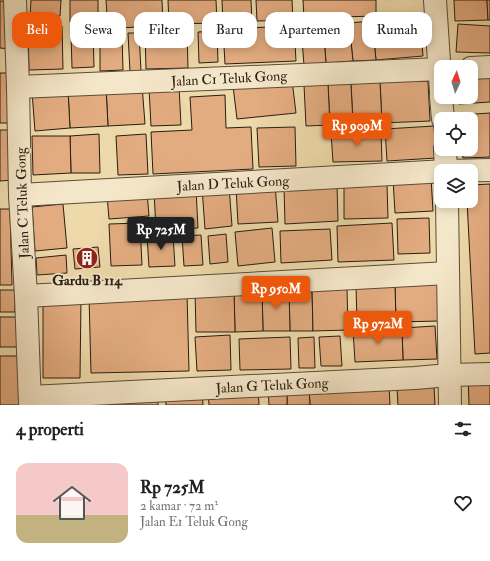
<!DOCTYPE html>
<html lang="id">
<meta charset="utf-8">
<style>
body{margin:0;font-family:"IM FELL Double Pica",serif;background:#f6f6f6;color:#202124;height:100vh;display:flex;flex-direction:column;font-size:15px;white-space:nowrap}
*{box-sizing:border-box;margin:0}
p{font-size:13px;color:#757577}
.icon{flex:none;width:22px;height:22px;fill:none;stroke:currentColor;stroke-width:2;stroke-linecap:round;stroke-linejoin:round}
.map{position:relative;height:405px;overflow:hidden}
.sheet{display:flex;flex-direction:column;background:#fff;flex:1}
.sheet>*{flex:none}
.top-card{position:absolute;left:12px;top:12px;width:466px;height:36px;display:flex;gap:8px}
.needle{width:26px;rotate:4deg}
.buttons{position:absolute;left:434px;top:60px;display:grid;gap:8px}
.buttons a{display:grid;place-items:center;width:44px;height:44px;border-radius:8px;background:#fff;box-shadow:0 2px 10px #0003;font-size:20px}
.price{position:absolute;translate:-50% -34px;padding:0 9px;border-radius:4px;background:#ea580c;color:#fff;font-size:13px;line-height:26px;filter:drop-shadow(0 1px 2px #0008)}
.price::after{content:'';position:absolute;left:50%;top:24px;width:12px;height:9px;margin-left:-6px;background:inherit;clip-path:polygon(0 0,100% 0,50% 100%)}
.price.selected{background:#222;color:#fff}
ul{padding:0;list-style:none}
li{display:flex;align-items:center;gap:12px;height:100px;padding:0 16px}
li+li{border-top:1px solid #e0e0e0}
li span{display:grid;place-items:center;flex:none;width:112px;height:80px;border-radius:12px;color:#555}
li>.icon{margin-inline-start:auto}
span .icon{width:48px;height:48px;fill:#fffc;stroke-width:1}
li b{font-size:17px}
h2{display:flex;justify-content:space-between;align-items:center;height:48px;padding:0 16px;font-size:17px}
.chip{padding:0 14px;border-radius:12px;background:#fff;box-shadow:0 2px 10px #0003;font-size:14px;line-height:36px}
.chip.selected{background:#ea580c;color:#fff}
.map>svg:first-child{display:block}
</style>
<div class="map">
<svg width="490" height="405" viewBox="0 0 490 405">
<rect width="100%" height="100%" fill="#eed9aa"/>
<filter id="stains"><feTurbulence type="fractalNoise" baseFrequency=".005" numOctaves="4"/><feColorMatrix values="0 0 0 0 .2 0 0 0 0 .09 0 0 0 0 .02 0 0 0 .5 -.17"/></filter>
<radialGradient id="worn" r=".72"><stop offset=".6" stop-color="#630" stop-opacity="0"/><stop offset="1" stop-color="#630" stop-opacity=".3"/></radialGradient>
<!-- building -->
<g fill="#e3ac80" stroke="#271e13">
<path d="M31 0H61L60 16H30Z"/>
<rect x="70" y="0" width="28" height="22"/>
<path d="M106 0H162L163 25 108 29Z"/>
<path d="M168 0H216L217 23 169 24Z"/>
<path d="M222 0H251L252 22 223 23Z"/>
<path d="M256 0H292L293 20 257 21Z"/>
<path d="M303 0H376V16L304 18Z"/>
<path d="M454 0H487L488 20 455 21Z"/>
<path d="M487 0H490V20H488Z"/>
<path d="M0 1H11V49L0 48Z"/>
<path d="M420 18 423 56 376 60 372 21Z"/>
<path d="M372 21 376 60 353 61 349 23Z"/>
<path d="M349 23 353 61 326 63 323 25Z"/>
<path d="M458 24 490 26V53L456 52Z"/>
<path d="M323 25 326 63 304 65 301 27Z"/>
<path d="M28 26H62L63 69 29 70Z"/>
<path d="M294 26 296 61 225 64 223 29Z"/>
<path d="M187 30 188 68 146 69 145 32Z"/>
<path d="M93 31 94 67 72 68 71 32Z"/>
<path d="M217 31 218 62 199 63 198 32Z"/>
<path d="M128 33H139L141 71 130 72Z"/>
<path d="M100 36H122L123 70 100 71Z"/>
<path d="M490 70V102L459 104V97H471V71Z"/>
<path d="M0 73H11L12 123H0Z"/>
<path d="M292 80 296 113 237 119 233 86Z"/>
<path d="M428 81 430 121 382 123 380 82Z"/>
<path d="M380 82 382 123 353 124 351 84Z"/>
<path d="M328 84H351L353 124 330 125Z"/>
<path d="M328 84 330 125 306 126 304 85Z"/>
<path d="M142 85 145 124 108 126 106 87Z"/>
<path d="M106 87 108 126 70 128 68 90Z"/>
<path d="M179 87 181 125 151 126 149 88Z"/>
<path d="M68 90 70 128 35 131 32 92Z"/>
<path d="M225 95 226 128 251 127 253 169 153 174 151 132 192 130 190 97Z"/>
<path d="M490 113V157L463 158 462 149H471V119H460V115Z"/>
<path d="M434 126 436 158 387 161 385 129Z"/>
<path d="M295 127 296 166 259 167 257 128Z"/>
<path d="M0 130H10L12 180 0 181Z"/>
<path d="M381 131 382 161 333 162 331 133Z"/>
<path d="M99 134 100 173H71L70 136Z"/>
<path d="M146 134 148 174 118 175 116 136Z"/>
<path d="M32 136H70L71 173 33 175Z"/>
<path d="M431 177 433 211 395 213 393 179Z"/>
<path d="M275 184 278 222 238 224 236 187Z"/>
<path d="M337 184 338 221 285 224 284 187Z"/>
<path d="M490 184V353L475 354 467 201H471V185Z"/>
<path d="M387 185 388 218 344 219V186Z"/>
<path d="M229 186 232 226 205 229 202 188Z"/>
<path d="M196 189 198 228 156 230 154 191Z"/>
<path d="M147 192 149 216 109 219 107 195Z"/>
<path d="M63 204 67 248 35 251 32 207Z"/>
<path d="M0 209H10L12 285H0Z"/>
<path d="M429 218 430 253 398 254 397 219Z"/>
<path d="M140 223 142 265 111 266 109 224Z"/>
<path d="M392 223 394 260 338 262 337 226Z"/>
<path d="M272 228 275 262 238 266 235 232Z"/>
<path d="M330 229 332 260 281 263 280 231Z"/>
<path d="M226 234 228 262 210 264 208 236Z"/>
<path d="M173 235 175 266 149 267 147 236Z"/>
<path d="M201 235 203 265 184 266 182 236Z"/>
<path d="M98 247 100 267 75 269 73 249Z"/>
<path d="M66 255 67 273 37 275 36 258Z"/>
<path d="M438 284 439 321 396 322 395 285Z"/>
<path d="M395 285 396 322 357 323 356 286Z"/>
<path d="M289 289H312L313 331H290Z"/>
<path d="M289 289 290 331H263L262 290Z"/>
<path d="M312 289H347L348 330 313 331Z"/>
<rect x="0" y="290" width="15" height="22"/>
<path d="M234 290H262L263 331 235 332Z"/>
<path d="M234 290 235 332H196L195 291Z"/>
<path d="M187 293 189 371 91 373 89 296Z"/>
<path d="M43 298H81L80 378H43Z"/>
<rect x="0" y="317" width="22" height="30"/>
<path d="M435 326 437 359 403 360 402 328Z"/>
<path d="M402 328 403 360 355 362 353 330Z"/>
<path d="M230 335 231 370 197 371 195 337Z"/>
<path d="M340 336 342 366H321L319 337Z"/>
<path d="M290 337 291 369 240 370 239 339Z"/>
<path d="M314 337 315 368H299L298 338Z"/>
<path d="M0 356H23L22 405H0Z"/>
<path d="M468 375H490V405H469Z"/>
<path d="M389 385 390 405H310L309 388Z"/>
<path d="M258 387 259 405H209L208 390Z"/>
<path d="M434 387 435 405H398L397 388Z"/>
<path d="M287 388H309L310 405H287Z"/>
<path d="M287 388V405H269L268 389Z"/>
<path d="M202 391 203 405H166L165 392Z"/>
<path d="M158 397V405H84Z"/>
</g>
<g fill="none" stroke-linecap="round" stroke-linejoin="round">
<!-- minor casing -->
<g stroke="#594d39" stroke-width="24">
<g id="minor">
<path d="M15 0 18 87 20 195 26 296 30 405"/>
<path d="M435 0 441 92"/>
<path d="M471 68 490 67"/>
<path d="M18 87 441 69"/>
<path d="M441 97 443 119"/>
<path d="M445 149 446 171"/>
<path d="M20 195 446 171 490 170"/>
<path d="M447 201 450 405"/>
<path d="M26 296 448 273"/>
<path d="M30 397 415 378 449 375 490 374"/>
</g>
</g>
<!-- minor -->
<use href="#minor" stroke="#f4e6c8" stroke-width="22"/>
</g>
<!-- icons -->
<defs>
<g id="building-disc" transform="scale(1.15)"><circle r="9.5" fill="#8f2418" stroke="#f4e6c8"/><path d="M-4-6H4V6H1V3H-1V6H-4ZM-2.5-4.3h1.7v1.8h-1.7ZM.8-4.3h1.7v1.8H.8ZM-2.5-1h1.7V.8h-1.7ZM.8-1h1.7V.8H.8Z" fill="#fff"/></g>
</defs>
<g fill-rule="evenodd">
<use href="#building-disc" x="87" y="258"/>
</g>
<g text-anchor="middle" stroke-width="3.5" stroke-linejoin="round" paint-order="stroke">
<!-- street labels -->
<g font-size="14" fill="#271e13" stroke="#f4e6c8">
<text transform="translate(229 78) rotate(-3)" y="5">Jalan C1 Teluk Gong</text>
<text transform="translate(233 183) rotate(-3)" y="5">Jalan D Teluk Gong</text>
<text transform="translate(22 203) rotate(-92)" y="5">Jalan C Teluk Gong</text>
<text transform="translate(272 385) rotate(-3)" y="5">Jalan G Teluk Gong</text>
</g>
<!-- poi labels -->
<g font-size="14" font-weight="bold" fill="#271e13" stroke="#f4e6c8">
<text x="87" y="285">Gardu B 114</text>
</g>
</g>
<rect width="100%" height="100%" filter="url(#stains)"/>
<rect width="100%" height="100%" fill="url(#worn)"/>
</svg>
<div class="buttons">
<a><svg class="needle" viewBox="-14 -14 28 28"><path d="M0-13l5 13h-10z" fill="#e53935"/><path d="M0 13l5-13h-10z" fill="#757577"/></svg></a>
<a><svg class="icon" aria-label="locate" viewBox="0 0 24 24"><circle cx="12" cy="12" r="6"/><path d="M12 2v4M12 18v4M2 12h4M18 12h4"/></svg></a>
<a><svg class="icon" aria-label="layers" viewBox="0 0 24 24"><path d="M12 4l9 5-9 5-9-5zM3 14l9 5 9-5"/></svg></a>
</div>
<b class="price" style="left:357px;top:147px">Rp 909M</b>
<b class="price selected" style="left:161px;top:251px">Rp 725M</b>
<b class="price" style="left:276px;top:310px">Rp 950M</b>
<b class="price" style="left:378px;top:345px">Rp 972M</b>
<div class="top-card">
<a class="chip selected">Beli</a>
<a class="chip">Sewa</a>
<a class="chip">Filter</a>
<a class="chip">Baru</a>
<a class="chip">Apartemen</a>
<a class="chip">Rumah</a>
</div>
</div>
<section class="sheet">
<h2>4 properti<svg class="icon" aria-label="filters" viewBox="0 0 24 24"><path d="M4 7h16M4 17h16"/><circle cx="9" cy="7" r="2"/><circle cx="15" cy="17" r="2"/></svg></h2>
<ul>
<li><span style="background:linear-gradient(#f6c9c9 65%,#c2b280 0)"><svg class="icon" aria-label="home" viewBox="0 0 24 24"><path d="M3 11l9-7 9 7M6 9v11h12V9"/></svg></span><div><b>Rp 725M</b><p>2 kamar · 72 m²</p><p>Jalan E1 Teluk Gong</p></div><svg class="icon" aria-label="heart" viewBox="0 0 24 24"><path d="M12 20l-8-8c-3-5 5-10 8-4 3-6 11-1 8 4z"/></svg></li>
</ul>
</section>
